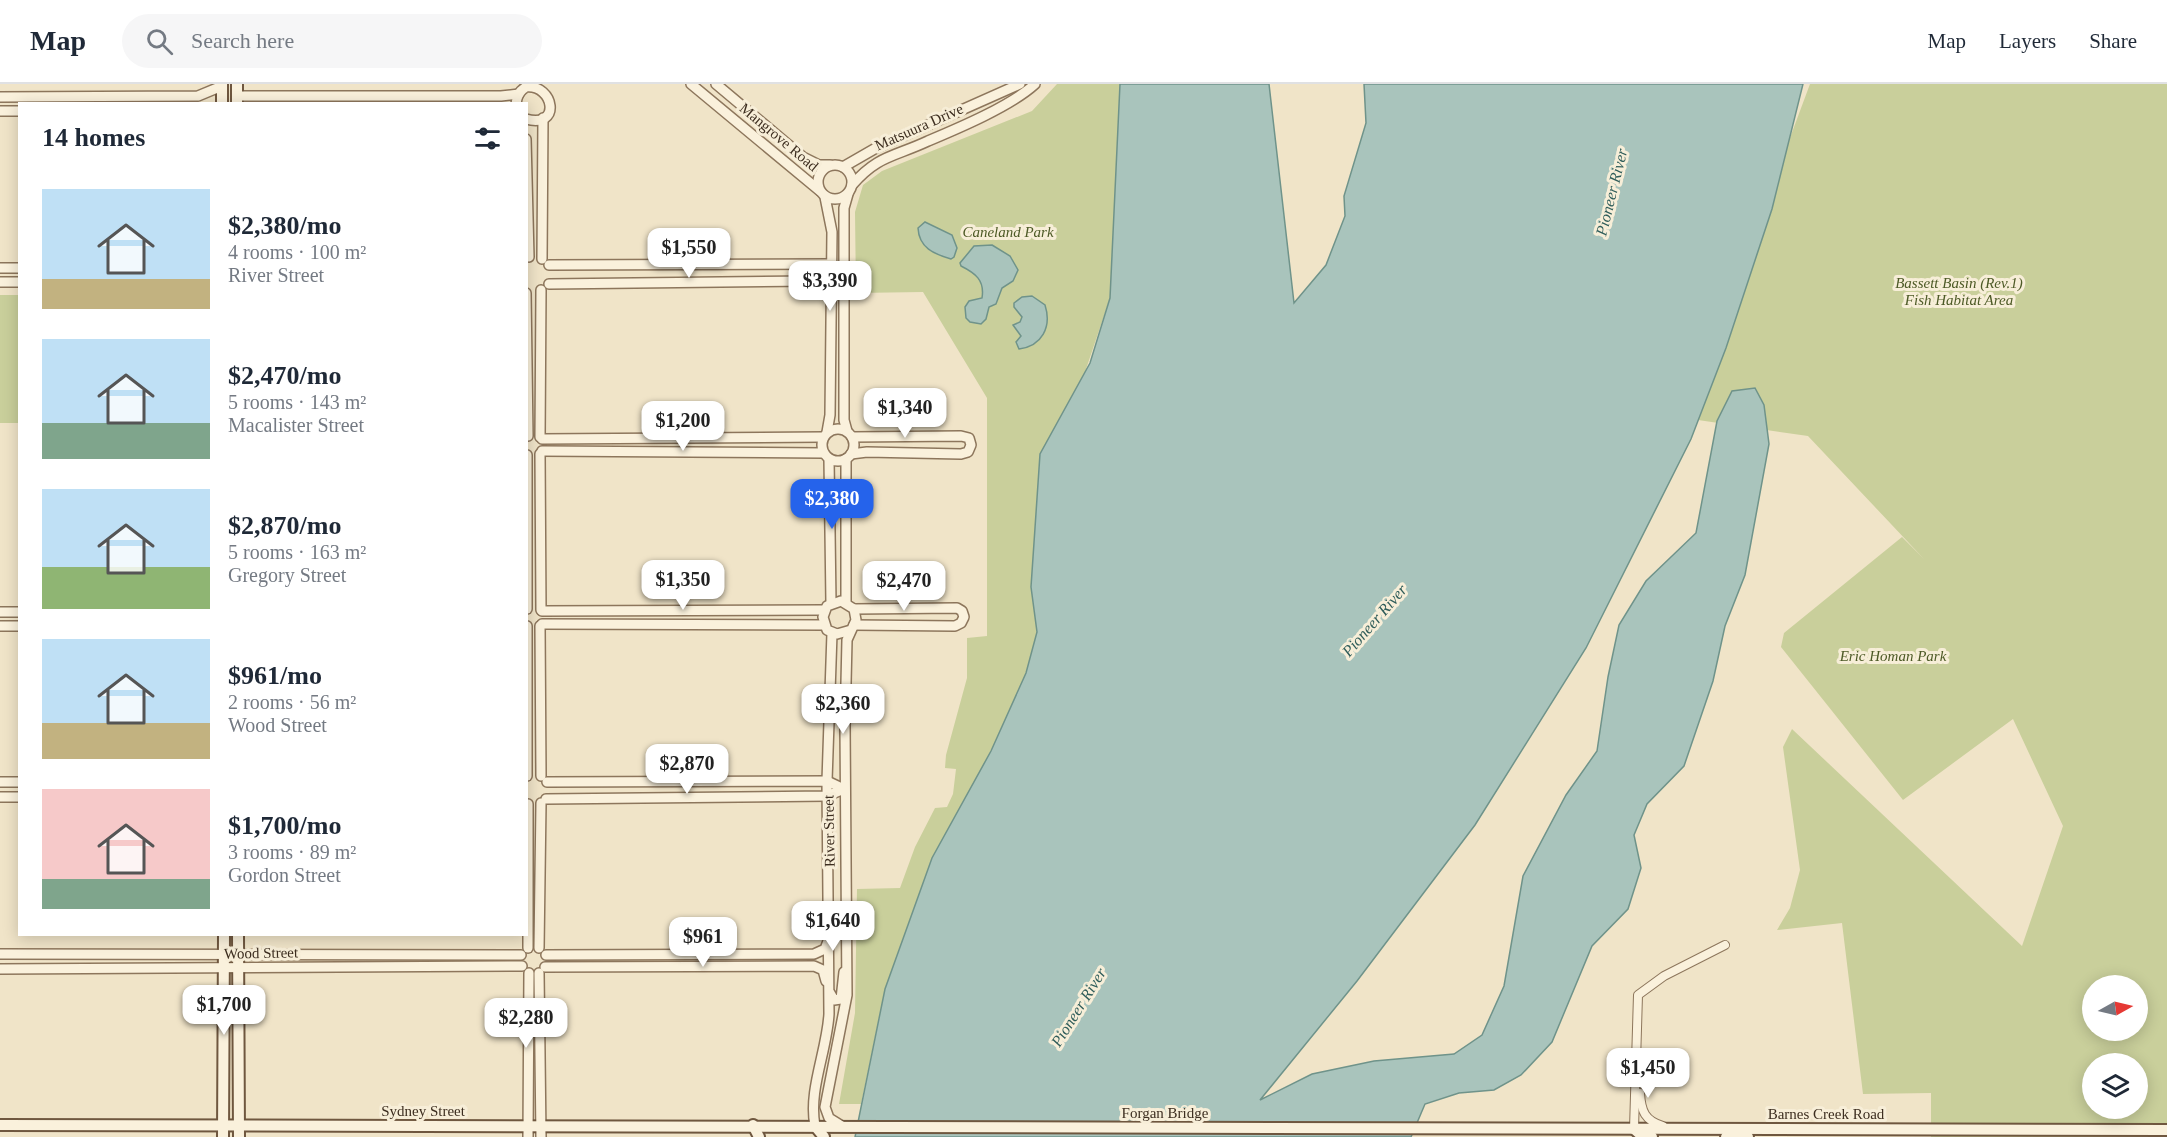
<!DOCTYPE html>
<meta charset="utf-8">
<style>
body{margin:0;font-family:"Times New Roman",serif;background:#f6f6f7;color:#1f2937;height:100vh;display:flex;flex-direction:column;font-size:22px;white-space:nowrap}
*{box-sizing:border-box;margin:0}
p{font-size:20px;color:#747a83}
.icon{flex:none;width:33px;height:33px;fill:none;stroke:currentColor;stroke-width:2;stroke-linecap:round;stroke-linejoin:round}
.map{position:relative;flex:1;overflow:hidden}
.panel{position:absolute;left:18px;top:18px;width:510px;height:834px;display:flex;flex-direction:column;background:#fff;border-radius:0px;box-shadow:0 3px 15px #0003}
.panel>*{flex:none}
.needle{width:39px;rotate:82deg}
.controls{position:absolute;left:2082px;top:891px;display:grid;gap:12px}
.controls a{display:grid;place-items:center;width:66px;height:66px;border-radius:50%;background:#fff;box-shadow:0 3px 15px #0003;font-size:30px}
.price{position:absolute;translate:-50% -51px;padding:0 14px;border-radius:12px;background:#fff;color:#222;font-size:20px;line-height:39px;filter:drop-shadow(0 2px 3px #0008)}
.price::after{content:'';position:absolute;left:50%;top:36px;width:18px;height:14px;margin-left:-9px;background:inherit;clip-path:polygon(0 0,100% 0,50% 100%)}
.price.selected{background:#2563eb;color:#fff}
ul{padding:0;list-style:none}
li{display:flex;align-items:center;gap:18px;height:150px;padding:0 24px}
li span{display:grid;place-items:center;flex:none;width:168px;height:120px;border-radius:0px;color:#555}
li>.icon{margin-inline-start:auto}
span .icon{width:72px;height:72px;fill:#fffc;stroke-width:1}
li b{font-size:26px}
h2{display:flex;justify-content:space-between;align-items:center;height:72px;padding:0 24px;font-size:26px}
header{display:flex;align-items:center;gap:36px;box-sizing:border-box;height:84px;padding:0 30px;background:#fff;border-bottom:2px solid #e0e1e3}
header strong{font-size:28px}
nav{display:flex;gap:33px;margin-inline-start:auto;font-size:21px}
.search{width:420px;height:54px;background:#f6f6f7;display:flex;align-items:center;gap:15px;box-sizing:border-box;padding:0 21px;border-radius:33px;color:#747a83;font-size:22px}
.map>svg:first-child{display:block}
</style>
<header>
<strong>Map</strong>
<div class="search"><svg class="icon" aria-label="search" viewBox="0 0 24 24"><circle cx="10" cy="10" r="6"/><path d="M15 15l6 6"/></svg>Search here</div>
<nav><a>Map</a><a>Layers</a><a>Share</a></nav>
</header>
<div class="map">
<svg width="2167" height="1053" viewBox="0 0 2167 1053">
<rect width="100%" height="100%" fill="#f0e4c8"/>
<!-- green -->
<g fill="#c9cf9b" fill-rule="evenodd">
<path d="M1057 0H1120L1110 214 1085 288 1040 370 1031 503 1037 548 1026 589 991 667 932 774 885 905 861 1020H839L855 929 857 805 900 804 915 763 935 724 947 723 953 710 956 685 945 684 946 671 967 594V554L987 552V314L923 208 856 209 855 128 863 101 882 87 1032 27Z"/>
<path d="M1810 0H2167V1053H1931V1009L1863 1010 1842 839 1777 846 1790 824 1800 786 1783 663 1792 645 2022 862 2063 742 2013 635 1903 716 1781 563 1784 549 1902 453 1924 475 1808 352 1698 336 1772 102ZM2092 902H2138V946H2092ZM2092 980H2138V1024H2092Z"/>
<rect x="0" y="211" width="19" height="128"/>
</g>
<!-- water -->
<g fill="#a9c4bc" stroke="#6f938a" stroke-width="1.5">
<path d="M1120 0H1269L1294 219 1326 181 1345 132 1344 112 1366 39 1364 0H1803L1772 125 1726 264 1691 355 1586 564 1475 741 1357 897 1260 1016 1312 990 1374 977 1454 970 1482 951 1504 902 1523 792 1566 711 1597 667 1608 593 1619 541 1646 497 1696 449 1717 337 1732 307 1755 304 1764 321 1769 360 1745 491 1725 542 1713 597 1684 682 1647 720 1634 751 1641 784 1628 825 1592 862 1552 958 1521 991 1494 1006 1459 1009 1425 1020 1411 1053H855L885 905 932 774 991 667 1026 589 1037 548 1031 503 1040 370 1090 279 1110 214Z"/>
<path d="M925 138 952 151 957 164 954 173 951 175C934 170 919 164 918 144Z"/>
<path d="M992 161 1010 172 1018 186 1013 197 1002 204 996 220 989 223 986 235 981 240 970 238 966 234 965 223 969 217 982 214C985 196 975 189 961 182L960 179 974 162Z"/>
<path d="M1032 212 1045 221C1052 243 1042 262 1019 265L1016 258 1021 252 1013 241 1020 238 1022 233 1014 223V219L1022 213Z"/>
</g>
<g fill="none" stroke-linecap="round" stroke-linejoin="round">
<!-- minor casing -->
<g stroke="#8d765c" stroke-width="10">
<g id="minor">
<path d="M1640 1009C1641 1027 1645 1037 1663 1042"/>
<path d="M1634 1045 1638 911 1664 892 1725 861"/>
</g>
</g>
<!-- tertiary casing -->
<g stroke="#8d765c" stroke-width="12">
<g id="tertiary">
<path d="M691 0 820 107"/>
<path d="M716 0 803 73 819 81H830"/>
<path d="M237 12H501L519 10"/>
<path d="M0 13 198 12 222 2"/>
<path d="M516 20C517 12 519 7 526 3 554 0 562 45 526 35"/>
<path d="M0 27H20"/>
<path d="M526 55 529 173"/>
<circle cx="835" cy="98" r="17"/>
<path d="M843 83 876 64 1020 0"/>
<path d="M852 101C878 71 894 73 928 57 959 44 1011 22 1035 0"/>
<path d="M825 113 832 148 830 331 827 348"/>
<path d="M542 175 543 34"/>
<path d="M549 181 831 180"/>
<path d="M0 184H20"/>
<path d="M0 198H20"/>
<path d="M549 200 811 197 830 202"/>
<path d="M526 209 528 352"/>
<circle cx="838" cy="361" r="16"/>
<path d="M847 347 844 336V124L848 110"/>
<path d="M540 353 541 206"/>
<path d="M542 355 823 353"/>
<path d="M542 367 823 369"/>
<path d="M540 370 541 526"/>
<path d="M851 370 867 368 961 370 968 368 971 361 969 354 961 352 852 353"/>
<path d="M527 371V525"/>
<path d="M829 375 831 519"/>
<path d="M846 375V518"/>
<path d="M854 525 957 524 962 527 964 533 961 539 955 542 854 541"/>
<path d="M542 527 824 526"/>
<path d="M0 528H20"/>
<path d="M542 540 824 541"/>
<path d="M0 542H20"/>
<path d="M527 542V692"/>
<path d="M540 542 541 692"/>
<path d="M0 698H20"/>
<path d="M547 698 827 697 844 705"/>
<path d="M0 713H20"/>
<path d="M546 715 827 712 844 705"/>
<path d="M528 864V720"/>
<path d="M539 864 541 719"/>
<path d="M0 870 521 871"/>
<path d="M546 871 814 870 825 865 828 857"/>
<path d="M545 883 814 882 823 886 826 897"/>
<path d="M0 885 522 882"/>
<path d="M539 889 541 1053"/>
<path d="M830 909 834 916 841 915 844 888"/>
<path d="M815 1042C808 1006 827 967 829 930L827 697 832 549"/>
<path d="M842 1042 829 1034 825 1023 847 911 845 642 847 556 856 536 854 525 841 517 827 522 823 533 827 546 837 550 851 546"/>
<path d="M528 1053 529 889"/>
</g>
</g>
<!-- secondary casing -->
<g stroke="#6f573f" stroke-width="14">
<g id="secondary">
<path d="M222 20V0"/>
<path d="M237 20V0"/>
<path d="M238 850 239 1053"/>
<path d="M0 1041 2167 1046"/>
<path d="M753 1041 759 1053"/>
<path d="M815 1042 824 1053"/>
<path d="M1634 1045 1642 1052 1652 1053"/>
<path d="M223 1053 224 850"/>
<path d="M1726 1053H1748"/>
</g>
</g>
<!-- minor -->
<use href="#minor" stroke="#faf1dc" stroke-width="8"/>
<!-- tertiary -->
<use href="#tertiary" stroke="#faf1dc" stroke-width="9"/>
<!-- secondary -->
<use href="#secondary" stroke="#faf1dc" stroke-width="10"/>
</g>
<g text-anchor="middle" stroke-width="6" stroke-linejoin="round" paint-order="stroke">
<!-- street labels -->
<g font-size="15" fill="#3d2e20" stroke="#f7eed8">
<text transform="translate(919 43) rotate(-24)" y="5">Matsuura Drive</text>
<text transform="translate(779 53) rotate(40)" y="5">Mangrove Road</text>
<text transform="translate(829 747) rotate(-91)" y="5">River Street</text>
<text transform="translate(261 869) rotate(-1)" y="5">Wood Street</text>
<text x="423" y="1032">Sydney Street</text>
<text x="1165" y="1034">Forgan Bridge</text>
<text x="1826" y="1035">Barnes Creek Road</text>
</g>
<!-- park labels -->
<g font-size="15" font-style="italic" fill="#4d5a26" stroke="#f7eed8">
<text x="1008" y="153">Caneland Park</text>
<text x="1959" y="204">Bassett Basin (Rev.1)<tspan x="1959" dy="17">Fish Habitat Area</tspan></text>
<text x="1893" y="577">Eric Homan Park</text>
</g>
<!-- water labels -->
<g font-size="16" font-style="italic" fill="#2f5d5a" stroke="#f7eed8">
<text transform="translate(1611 108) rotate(-76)" y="6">Pioneer River</text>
<text transform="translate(1374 536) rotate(-49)" y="6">Pioneer River</text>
<text transform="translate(1078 923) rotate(-58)" y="6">Pioneer River</text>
</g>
</g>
</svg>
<div class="controls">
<a><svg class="needle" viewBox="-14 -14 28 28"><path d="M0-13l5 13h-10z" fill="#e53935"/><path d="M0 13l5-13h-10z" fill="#747a83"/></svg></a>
<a><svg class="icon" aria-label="layers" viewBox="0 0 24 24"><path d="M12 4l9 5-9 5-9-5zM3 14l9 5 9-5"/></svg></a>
</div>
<b class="price" style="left:689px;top:195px">$1,550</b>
<b class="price" style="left:830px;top:228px">$3,390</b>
<b class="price" style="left:905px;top:355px">$1,340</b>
<b class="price" style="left:683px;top:368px">$1,200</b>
<b class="price selected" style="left:832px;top:446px">$2,380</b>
<b class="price" style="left:683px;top:527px">$1,350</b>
<b class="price" style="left:904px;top:528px">$2,470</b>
<b class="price" style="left:843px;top:651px">$2,360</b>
<b class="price" style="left:687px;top:711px">$2,870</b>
<b class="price" style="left:833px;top:868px">$1,640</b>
<b class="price" style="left:703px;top:884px">$961</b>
<b class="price" style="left:224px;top:952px">$1,700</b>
<b class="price" style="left:526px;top:965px">$2,280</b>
<b class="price" style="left:1648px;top:1015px">$1,450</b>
<section class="panel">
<h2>14 homes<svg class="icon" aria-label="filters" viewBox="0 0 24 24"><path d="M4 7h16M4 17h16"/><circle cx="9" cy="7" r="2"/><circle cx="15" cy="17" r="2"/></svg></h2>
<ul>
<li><span style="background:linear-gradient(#bfe0f5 75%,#c2b280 0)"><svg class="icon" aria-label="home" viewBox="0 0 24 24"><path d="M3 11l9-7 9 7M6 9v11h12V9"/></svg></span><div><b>$2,380/mo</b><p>4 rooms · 100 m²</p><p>River Street</p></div></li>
<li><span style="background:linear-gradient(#bfe0f5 70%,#7fa58c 0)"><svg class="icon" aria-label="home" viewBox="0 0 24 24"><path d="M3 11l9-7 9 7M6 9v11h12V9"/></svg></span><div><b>$2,470/mo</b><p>5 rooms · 143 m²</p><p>Macalister Street</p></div></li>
<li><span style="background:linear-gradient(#bfe0f5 65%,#8fb573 0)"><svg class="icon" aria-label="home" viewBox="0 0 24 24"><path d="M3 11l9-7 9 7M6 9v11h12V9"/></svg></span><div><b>$2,870/mo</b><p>5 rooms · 163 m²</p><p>Gregory Street</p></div></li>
<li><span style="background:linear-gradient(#bfe0f5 70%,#c2b280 0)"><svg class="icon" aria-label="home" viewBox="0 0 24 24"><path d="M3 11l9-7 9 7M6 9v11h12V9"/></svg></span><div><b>$961/mo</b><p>2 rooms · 56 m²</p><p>Wood Street</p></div></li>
<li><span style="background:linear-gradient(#f6c9c9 75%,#7fa58c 0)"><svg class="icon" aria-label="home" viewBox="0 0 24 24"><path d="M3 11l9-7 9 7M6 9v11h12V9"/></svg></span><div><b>$1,700/mo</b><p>3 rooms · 89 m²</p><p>Gordon Street</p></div></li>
</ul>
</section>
</div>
